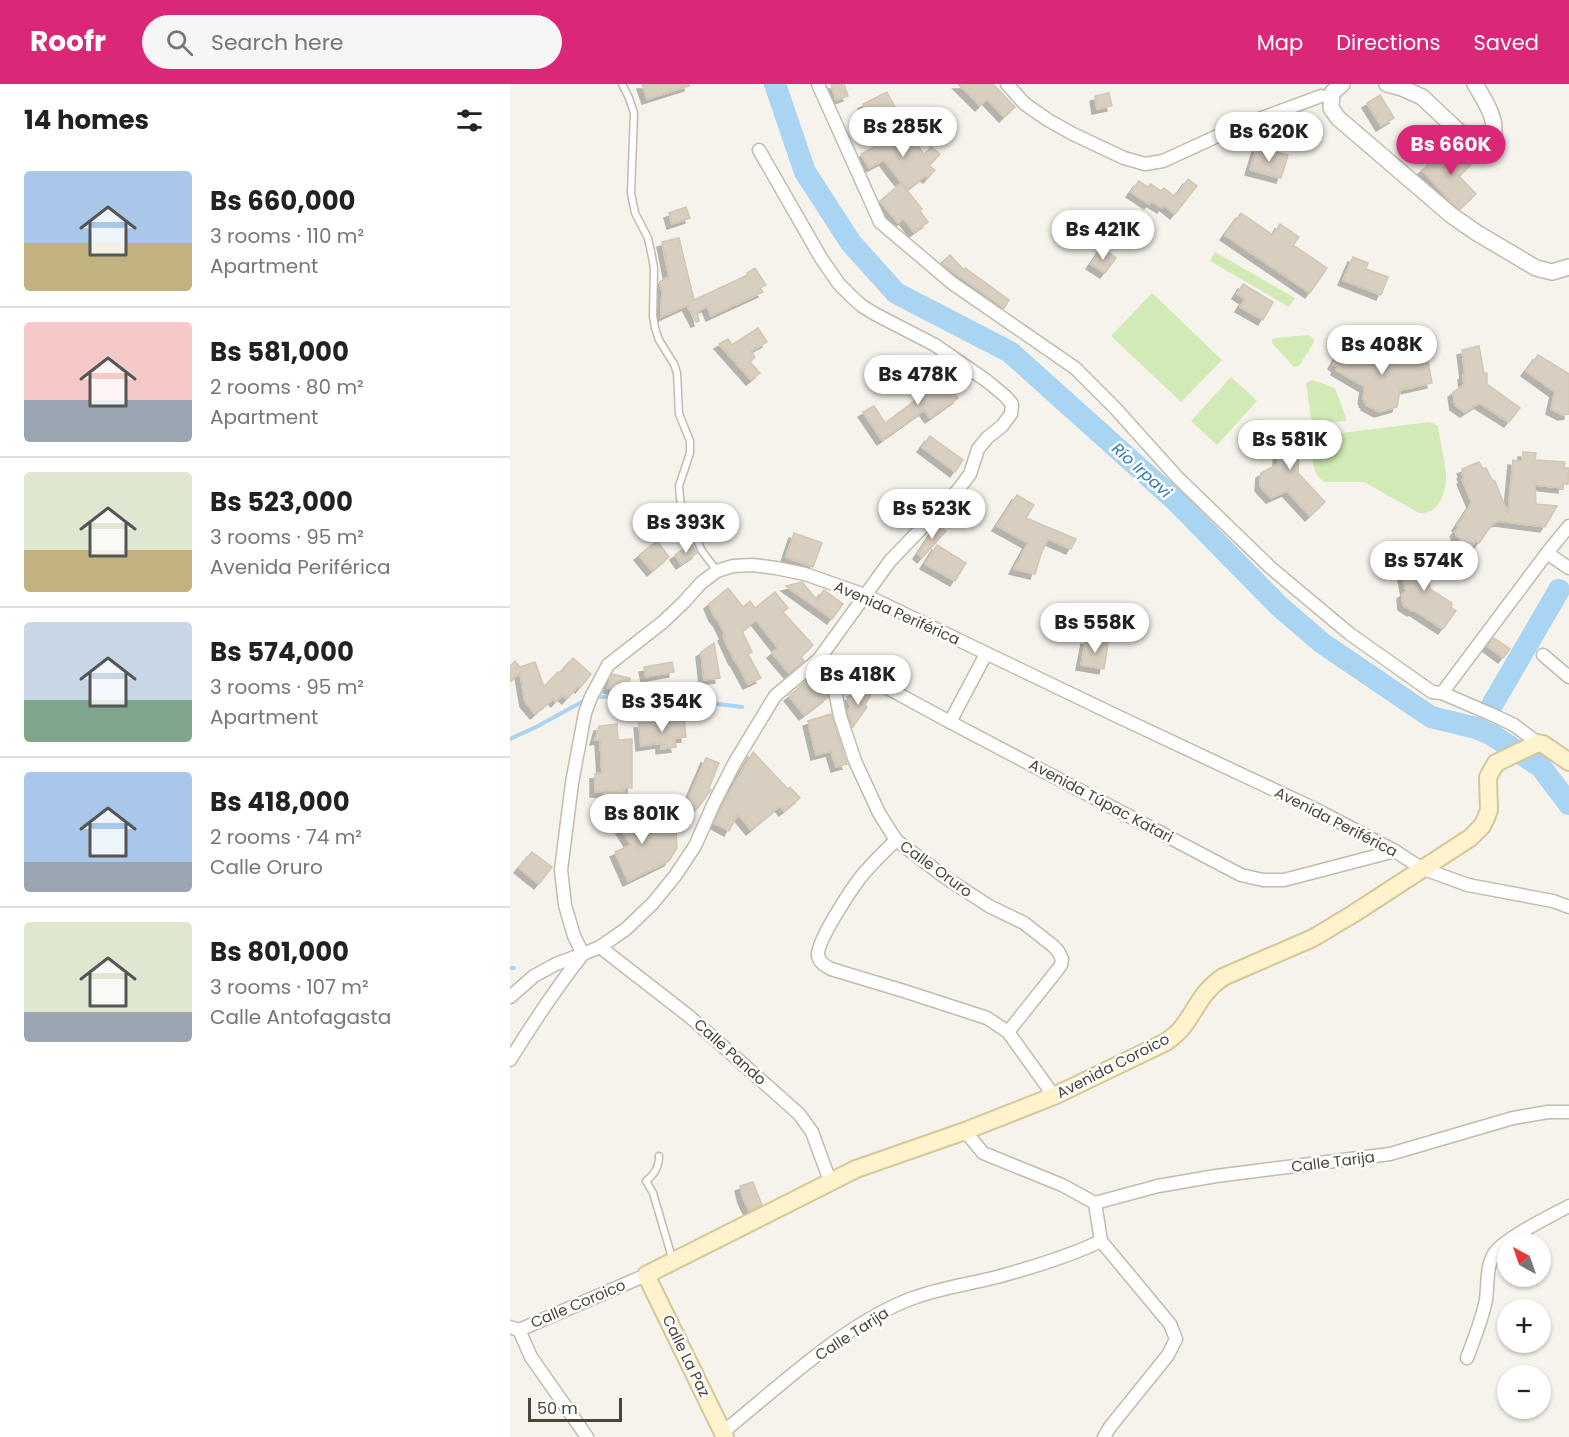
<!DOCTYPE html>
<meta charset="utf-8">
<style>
body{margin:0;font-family:Poppins,sans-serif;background:#f6f6f6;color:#222;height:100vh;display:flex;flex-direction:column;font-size:22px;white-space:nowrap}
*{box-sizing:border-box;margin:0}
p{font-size:20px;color:#767676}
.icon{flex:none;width:33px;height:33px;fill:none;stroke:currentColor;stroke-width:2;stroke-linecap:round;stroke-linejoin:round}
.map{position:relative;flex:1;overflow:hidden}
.details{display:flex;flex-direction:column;background:#fff;width:510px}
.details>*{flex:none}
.needle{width:39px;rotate:320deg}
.controls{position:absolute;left:987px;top:1149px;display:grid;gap:12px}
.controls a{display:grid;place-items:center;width:54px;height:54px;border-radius:50%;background:#fff;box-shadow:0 2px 4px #0004;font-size:30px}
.scale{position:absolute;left:18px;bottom:15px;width:94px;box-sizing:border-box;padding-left:6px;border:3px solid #4b4439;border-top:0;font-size:16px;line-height:21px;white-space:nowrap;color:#4b4439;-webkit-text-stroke:4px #fff;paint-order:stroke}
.price{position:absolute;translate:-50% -51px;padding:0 14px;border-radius:21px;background:#fff;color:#222;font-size:20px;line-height:39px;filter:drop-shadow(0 2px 3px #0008)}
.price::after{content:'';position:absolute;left:50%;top:36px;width:18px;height:14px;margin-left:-9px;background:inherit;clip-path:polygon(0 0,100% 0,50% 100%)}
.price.active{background:#db2777;color:#fff}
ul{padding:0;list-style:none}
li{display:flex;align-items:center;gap:18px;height:150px;padding:0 24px}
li+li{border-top:2px solid #e0e0e0}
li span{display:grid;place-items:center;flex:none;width:168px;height:120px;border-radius:6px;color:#555}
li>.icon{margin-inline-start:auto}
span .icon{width:72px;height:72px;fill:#fffc;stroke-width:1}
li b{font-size:26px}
h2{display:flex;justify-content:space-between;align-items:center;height:72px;padding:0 24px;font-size:26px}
header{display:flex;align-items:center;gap:36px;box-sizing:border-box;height:84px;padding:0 30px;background:#db2777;color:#fff}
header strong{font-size:28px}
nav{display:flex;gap:33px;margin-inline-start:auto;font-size:21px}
.search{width:420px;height:54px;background:#f6f6f6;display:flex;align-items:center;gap:15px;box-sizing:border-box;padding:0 21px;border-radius:33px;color:#767676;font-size:22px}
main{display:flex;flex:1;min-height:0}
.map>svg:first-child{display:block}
</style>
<header>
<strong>Roofr</strong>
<div class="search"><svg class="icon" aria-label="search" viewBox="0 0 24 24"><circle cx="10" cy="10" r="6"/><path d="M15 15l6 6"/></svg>Search here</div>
<nav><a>Map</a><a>Directions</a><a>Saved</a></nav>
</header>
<main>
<section class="details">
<h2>14 homes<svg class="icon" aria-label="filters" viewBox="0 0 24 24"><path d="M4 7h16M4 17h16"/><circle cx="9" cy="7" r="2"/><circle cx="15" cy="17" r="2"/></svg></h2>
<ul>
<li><span style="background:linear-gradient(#a9c7e8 60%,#c2b280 0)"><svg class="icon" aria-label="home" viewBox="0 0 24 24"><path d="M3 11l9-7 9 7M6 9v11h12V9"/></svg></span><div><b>Bs 660,000</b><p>3 rooms · 110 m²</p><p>Apartment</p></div></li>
<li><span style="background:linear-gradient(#f6c9c9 65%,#9aa5b1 0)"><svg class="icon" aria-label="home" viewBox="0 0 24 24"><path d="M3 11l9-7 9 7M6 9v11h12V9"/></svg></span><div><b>Bs 581,000</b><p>2 rooms · 80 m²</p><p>Apartment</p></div></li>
<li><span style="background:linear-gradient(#dfe7d0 65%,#c2b280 0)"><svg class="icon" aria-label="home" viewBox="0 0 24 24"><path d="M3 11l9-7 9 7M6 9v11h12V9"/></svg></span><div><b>Bs 523,000</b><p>3 rooms · 95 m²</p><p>Avenida Periférica</p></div></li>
<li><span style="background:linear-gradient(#c9d6e8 65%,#7fa58c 0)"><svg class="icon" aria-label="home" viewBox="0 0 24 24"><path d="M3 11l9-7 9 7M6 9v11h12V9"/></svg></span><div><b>Bs 574,000</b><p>3 rooms · 95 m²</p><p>Apartment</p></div></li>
<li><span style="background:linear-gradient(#a9c7e8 75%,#9aa5b1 0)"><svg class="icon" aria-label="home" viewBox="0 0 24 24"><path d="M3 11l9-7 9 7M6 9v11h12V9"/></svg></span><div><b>Bs 418,000</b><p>2 rooms · 74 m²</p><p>Calle Oruro</p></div></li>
<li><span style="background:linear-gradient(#dfe7d0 75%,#9aa5b1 0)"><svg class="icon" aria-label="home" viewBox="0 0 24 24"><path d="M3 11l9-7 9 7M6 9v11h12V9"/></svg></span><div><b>Bs 801,000</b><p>3 rooms · 107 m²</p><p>Calle Antofagasta</p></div></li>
</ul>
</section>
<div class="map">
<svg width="1059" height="1353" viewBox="0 0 1059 1353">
<defs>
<filter id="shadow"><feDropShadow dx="-5" dy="5" stdDeviation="0" flood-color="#0004"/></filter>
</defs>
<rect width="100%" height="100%" fill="#f6f3ec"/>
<!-- green -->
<g fill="#d2eab5">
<path d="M705 168 785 214 779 223 700 177Z"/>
<path d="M642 209 712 276 671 318 601 252Z"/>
<path d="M799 251 803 254 804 258 789 282 784 283 762 259V256L764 254Z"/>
<path d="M721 293 747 317 707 361 681 337Z"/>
<path d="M802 296 825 304 837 337 808 339 801 334 796 299Z"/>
<path d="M920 338 928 342C930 358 935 375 936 391 936 408 930 431 909 429L854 398H815C801 390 803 374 801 360L807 352Z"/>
</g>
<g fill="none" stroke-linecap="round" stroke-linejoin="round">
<!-- stream -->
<g stroke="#a9d4f2" stroke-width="4">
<path d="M84 613 140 612 232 623"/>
<path d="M0 655 28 642 77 615"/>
<path d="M0 884H4"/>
</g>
<!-- river -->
<g stroke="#a9d4f2" stroke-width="22">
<path d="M265 0 295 88 341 159 386 209 500 268 667 418 769 522 812 559 921 633 966 644 982 651 1031 683 1059 720"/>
<path d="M982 621 1049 506"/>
</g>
</g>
<!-- building -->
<g fill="#d8cfc1" stroke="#d3c7b4" stroke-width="1.5" filter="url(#shadow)">
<path d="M132 0H179V2L137 15Z"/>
<path d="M321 0H334L338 12 326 16Z"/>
<path d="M448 0H483L505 23 494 33 477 15 470 22Z"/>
<path d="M377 8 386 25 362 37 353 20Z"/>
<path d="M599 9 602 22 587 25 585 12Z"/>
<path d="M870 11 884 34 871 42 857 19Z"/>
<path d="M390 45 396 55 401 51 414 71 421 63 430 70 419 82 425 86 418 94 415 92 397 106 374 76 359 84 351 70 374 58 373 55Z"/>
<path d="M940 58 961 81 949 92 966 110 950 125 943 120 912 86 931 69 929 68Z"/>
<path d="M747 63 778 71 771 94 740 86Z"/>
<path d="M678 95 687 102 665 130 654 121 652 124 641 117 639 120 621 108 629 97 638 103 641 100 651 107 654 104 664 112 666 109 668 110Z"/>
<path d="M391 99 412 125 410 127 418 138 404 148 394 135 388 139 370 117Z"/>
<path d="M176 123 180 134 162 140 159 129Z"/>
<path d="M731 129 763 151 770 140 789 153 783 161 817 184 800 209 715 151Z"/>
<path d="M169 154 184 216 238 191 237 189 245 184 256 201 250 204 253 208 201 232 197 222 187 228 189 237 186 238 177 221 151 233 152 207 149 198 159 193 152 158Z"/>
<path d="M592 164 606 174 595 189 581 180Z"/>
<path d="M440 171 454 186 455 184 499 216 494 224 431 179Z"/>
<path d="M843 173 858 179 856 185 878 193 871 211 833 196Z"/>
<path d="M733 200 763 218 753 236 730 223 735 215 727 210Z"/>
<path d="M248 244 257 258 241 267 245 273 240 278 250 289 241 296 209 260 218 255 222 261Z"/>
<path d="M835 259 840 262 842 260 867 274 876 272 883 277 892 276V278L917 272 922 299 890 306 887 323 869 328 856 321 857 320 854 318 855 316 853 315 855 303 826 286 827 283 823 280Z"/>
<path d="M969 262 974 290 977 289V300L1010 324 999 338 969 319 955 328 945 321 943 308 954 301 953 291 955 290 952 266Z"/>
<path d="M1028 271 1059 290V330L1053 331 1041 325 1045 308 1016 287Z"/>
<path d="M446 286 456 294 441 305 448 314 420 334 414 326 372 356 353 328 364 322 375 339Z"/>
<path d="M769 338H790L788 389 815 418 800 432 777 407 761 414 750 402 751 389 768 380Z"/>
<path d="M420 352 453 376 445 388 412 363Z"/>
<path d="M1013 368 1026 369 1025 376 1055 378 1054 384H1059L1058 400H1053V404L1025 401 1026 420 1047 422 1035 443 989 437 983 439 969 459 966 456 962 461 960 459 958 462 946 451 947 450 945 448 949 443 947 442 962 419 952 395 954 394 952 390 954 388 952 385 969 378 973 385 976 384 982 396 985 397 998 430 1003 376 1012 377Z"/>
<path d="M507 411 524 421 516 434 566 455 561 465 538 455 531 470 525 490 504 485 518 459 487 442Z"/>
<path d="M428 440 436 447 412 474 408 470Z"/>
<path d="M284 449 312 459 303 483 276 473Z"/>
<path d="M147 457 159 473 142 487 129 471Z"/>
<path d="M181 460 187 469 171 480 165 471Z"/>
<path d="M427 461 456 479 445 497 415 480Z"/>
<path d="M912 469 914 472H917L919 485H917L920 505 942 519 941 523 946 527 933 545 904 526 902 527 893 521 892 510 896 507 890 476H893L892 472Z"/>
<path d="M292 498 307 516 314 506 333 520 322 535 276 502Z"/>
<path d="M218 504 233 523 240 517 245 524 265 508 278 524 273 528 303 561 291 573 294 577 279 589 262 569 268 564 246 536 232 547 242 568 238 570 251 594 238 600 225 576H224L213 552 215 551 209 538 204 532 199 520Z"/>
<path d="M984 554 1000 565 993 574 977 562Z"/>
<path d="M576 555 598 559 594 585 571 581Z"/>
<path d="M204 559 210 594 194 596 191 568Z"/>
<path d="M63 574 81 590 70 604 68 602 57 615 52 611 46 618 43 615 25 630 15 618 10 589 0 597V582L5 577 10 583 25 578 34 603 48 588 50 589Z"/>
<path d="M162 578 164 588 136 593 134 583Z"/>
<path d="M102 590 120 594 117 608 98 604Z"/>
<path d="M303 591 312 595 315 600 318 613 294 631 279 612 291 603 290 602Z"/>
<path d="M354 607 361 610 355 621 357 623 343 643 337 626 341 625 337 613Z"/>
<path d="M321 630 337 680 326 683 321 667 306 671 298 637Z"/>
<path d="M174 635 176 653 164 654 166 663 151 665V659L131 662 129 639 164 638Z"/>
<path d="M107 640 108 656 122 655V704H113L115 709 85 708V690L92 689 90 655 85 656 89 642Z"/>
<path d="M243 668 278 705 280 703 290 714 274 727 270 722 241 746 228 730 219 747 204 739 215 716Z"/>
<path d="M196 674 209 679 199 704 201 706 187 725H174Z"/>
<path d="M121 719 139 749 166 747 167 764 159 777 118 797 105 768 121 761 102 730Z"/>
<path d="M22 768 42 783 29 800 9 784Z"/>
<path d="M243 1098 252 1121 239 1127 233 1114 230 1102Z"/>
</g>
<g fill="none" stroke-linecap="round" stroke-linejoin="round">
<!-- service casing -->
<g stroke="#c2bbae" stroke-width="9">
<g id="service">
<path d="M112 0 119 14 124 29 121 109 125 129 138 154 141 168 144 184 143 232 145 244 149 256 164 280 167 289 169 330 180 357V369L169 402 171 423 192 467 207 487"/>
<path d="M149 1072C149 1083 145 1090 136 1097L143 1109 163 1177"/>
</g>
</g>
<!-- minor casing -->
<g stroke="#c2bbae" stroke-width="15">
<g id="minor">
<path d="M308 0 370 138 442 199 565 284 605 324 667 393 761 484 840 550 922 608 932 609 983 631 1004 641 1028 659"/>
<path d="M497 0 515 20 538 36 563 50 614 74 635 80 653 77 725 44 811 12"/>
<path d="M1037 469 1059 484"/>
<path d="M1033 571 1059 593"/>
<path d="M309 575 348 588 440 638 731 791 753 796H774L885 767"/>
<path d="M309 575 323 597 330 632 345 677 369 729 386 756 436 794 479 822 514 839 542 861 548 867 552 875 551 881 545 889 498 948"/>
<path d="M932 609 1037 469 1059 442"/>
<path d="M440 638 476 570"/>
<path d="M386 756C374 768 361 780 350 794 341 806 306 858 308 872 310 879 315 882 321 885L394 907 477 934 498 948 544 1012"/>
<path d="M90 863 180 933 289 1030 302 1048 320 1097"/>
<path d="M0 913 24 892 46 880 73 870 90 863 116 845 143 819 165 792 185 762 204 719 225 678 265 612 309 575 380 477 448 406 460 390 468 365 477 354 492 342 501 330 502 320 495 312 477 297 425 261 365 230 352 222 342 213 329 200 311 174 249 66"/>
<path d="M0 976C23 939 46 904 73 870L64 852 55 821 51 786 62 699 75 629 81 613 98 581 153 538 174 518 191 499 207 487 223 482 243 481 266 484 295 490 355 511 609 633 805 725 885 767 911 784 958 801 1043 817 1059 823"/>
<path d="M455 1047 473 1069 552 1101 585 1119 648 1102 706 1092 880 1070 1003 1034 1038 1028H1059"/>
<path d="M591 1157 660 1240 666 1255 658 1271 600 1343 594 1353"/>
<path d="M0 1243 9 1246 136 1191"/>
<path d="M9 1246 21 1273 77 1353"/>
<path d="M957 1274C964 1255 972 1236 976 1216 978 1201 976 1183 984 1170 994 1154 1041 1132 1059 1122"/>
<path d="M213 1348C269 1303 335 1239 403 1214 430 1204 459 1200 487 1193 520 1184 560 1172 591 1157L585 1119"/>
</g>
</g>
<!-- tertiary casing -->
<g stroke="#c2bbae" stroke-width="18">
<g id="tertiary">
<path d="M832 0 822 9 821 24 828 34 941 131 967 149 1026 184 1042 188 1059 183"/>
<path d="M877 0 892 4 912 13 960 58 970 63 978 61C980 58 982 55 983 52 988 35 973 14 965 0"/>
</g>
</g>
<!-- secondary casing -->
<g stroke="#d6c79b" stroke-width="20">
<path id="secondary" d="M215 1353 136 1191 346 1085 455 1047 544 1012 656 958C661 954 667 950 671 945 688 924 689 910 713 893L803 854 843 830 960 754 972 742 976 734 979 726 978 693 986 679 1028 659 1033 660 1059 678"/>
</g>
<!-- service -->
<use href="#service" stroke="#fff" stroke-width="6"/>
<!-- minor -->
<use href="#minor" stroke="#fff" stroke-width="12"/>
<!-- tertiary -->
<use href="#tertiary" stroke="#fff" stroke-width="15"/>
<!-- secondary -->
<use href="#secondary" stroke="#fff3cd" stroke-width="16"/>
</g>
<g text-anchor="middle" stroke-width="5" stroke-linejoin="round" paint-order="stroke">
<!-- street labels -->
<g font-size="15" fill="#4b4439" stroke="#fff">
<text transform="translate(387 529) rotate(24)" y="5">Avenida Periférica</text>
<text transform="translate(591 717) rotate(28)" y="5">Avenida Túpac Katari</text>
<text transform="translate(826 738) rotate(27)" y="5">Avenida Periférica</text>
<text transform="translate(426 785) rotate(36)" y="5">Calle Oruro</text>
<text transform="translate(220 968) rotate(42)" y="5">Calle Pando</text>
<text transform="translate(603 982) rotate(-27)" y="5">Avenida Coroico</text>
<text transform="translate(823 1078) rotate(-7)" y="5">Calle Tarija</text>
<text transform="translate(68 1220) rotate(-23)" y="5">Calle Coroico</text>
<text transform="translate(342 1250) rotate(-33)" y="5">Calle Tarija</text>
<text transform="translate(176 1272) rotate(64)" y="5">Calle La Paz</text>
</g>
<!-- water labels -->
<g font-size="16" font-style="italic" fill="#2e7ab2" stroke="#fff">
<text transform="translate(632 386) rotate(42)" y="6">Río Irpavi</text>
</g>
</g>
</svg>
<div class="controls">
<a><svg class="needle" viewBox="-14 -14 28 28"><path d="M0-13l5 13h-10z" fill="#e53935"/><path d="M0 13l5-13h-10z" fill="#767676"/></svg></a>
<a>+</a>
<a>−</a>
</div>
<div class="scale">50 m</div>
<b class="price" style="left:393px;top:74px">Bs 285K</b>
<b class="price" style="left:759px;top:79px">Bs 620K</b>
<b class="price active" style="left:941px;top:92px">Bs 660K</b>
<b class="price" style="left:593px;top:177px">Bs 421K</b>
<b class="price" style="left:872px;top:292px">Bs 408K</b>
<b class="price" style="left:408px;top:322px">Bs 478K</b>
<b class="price" style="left:780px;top:387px">Bs 581K</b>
<b class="price" style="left:422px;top:456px">Bs 523K</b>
<b class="price" style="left:176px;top:470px">Bs 393K</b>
<b class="price" style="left:914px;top:508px">Bs 574K</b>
<b class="price" style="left:585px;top:570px">Bs 558K</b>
<b class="price" style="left:348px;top:622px">Bs 418K</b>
<b class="price" style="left:152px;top:649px">Bs 354K</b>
<b class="price" style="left:132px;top:761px">Bs 801K</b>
</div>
</main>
